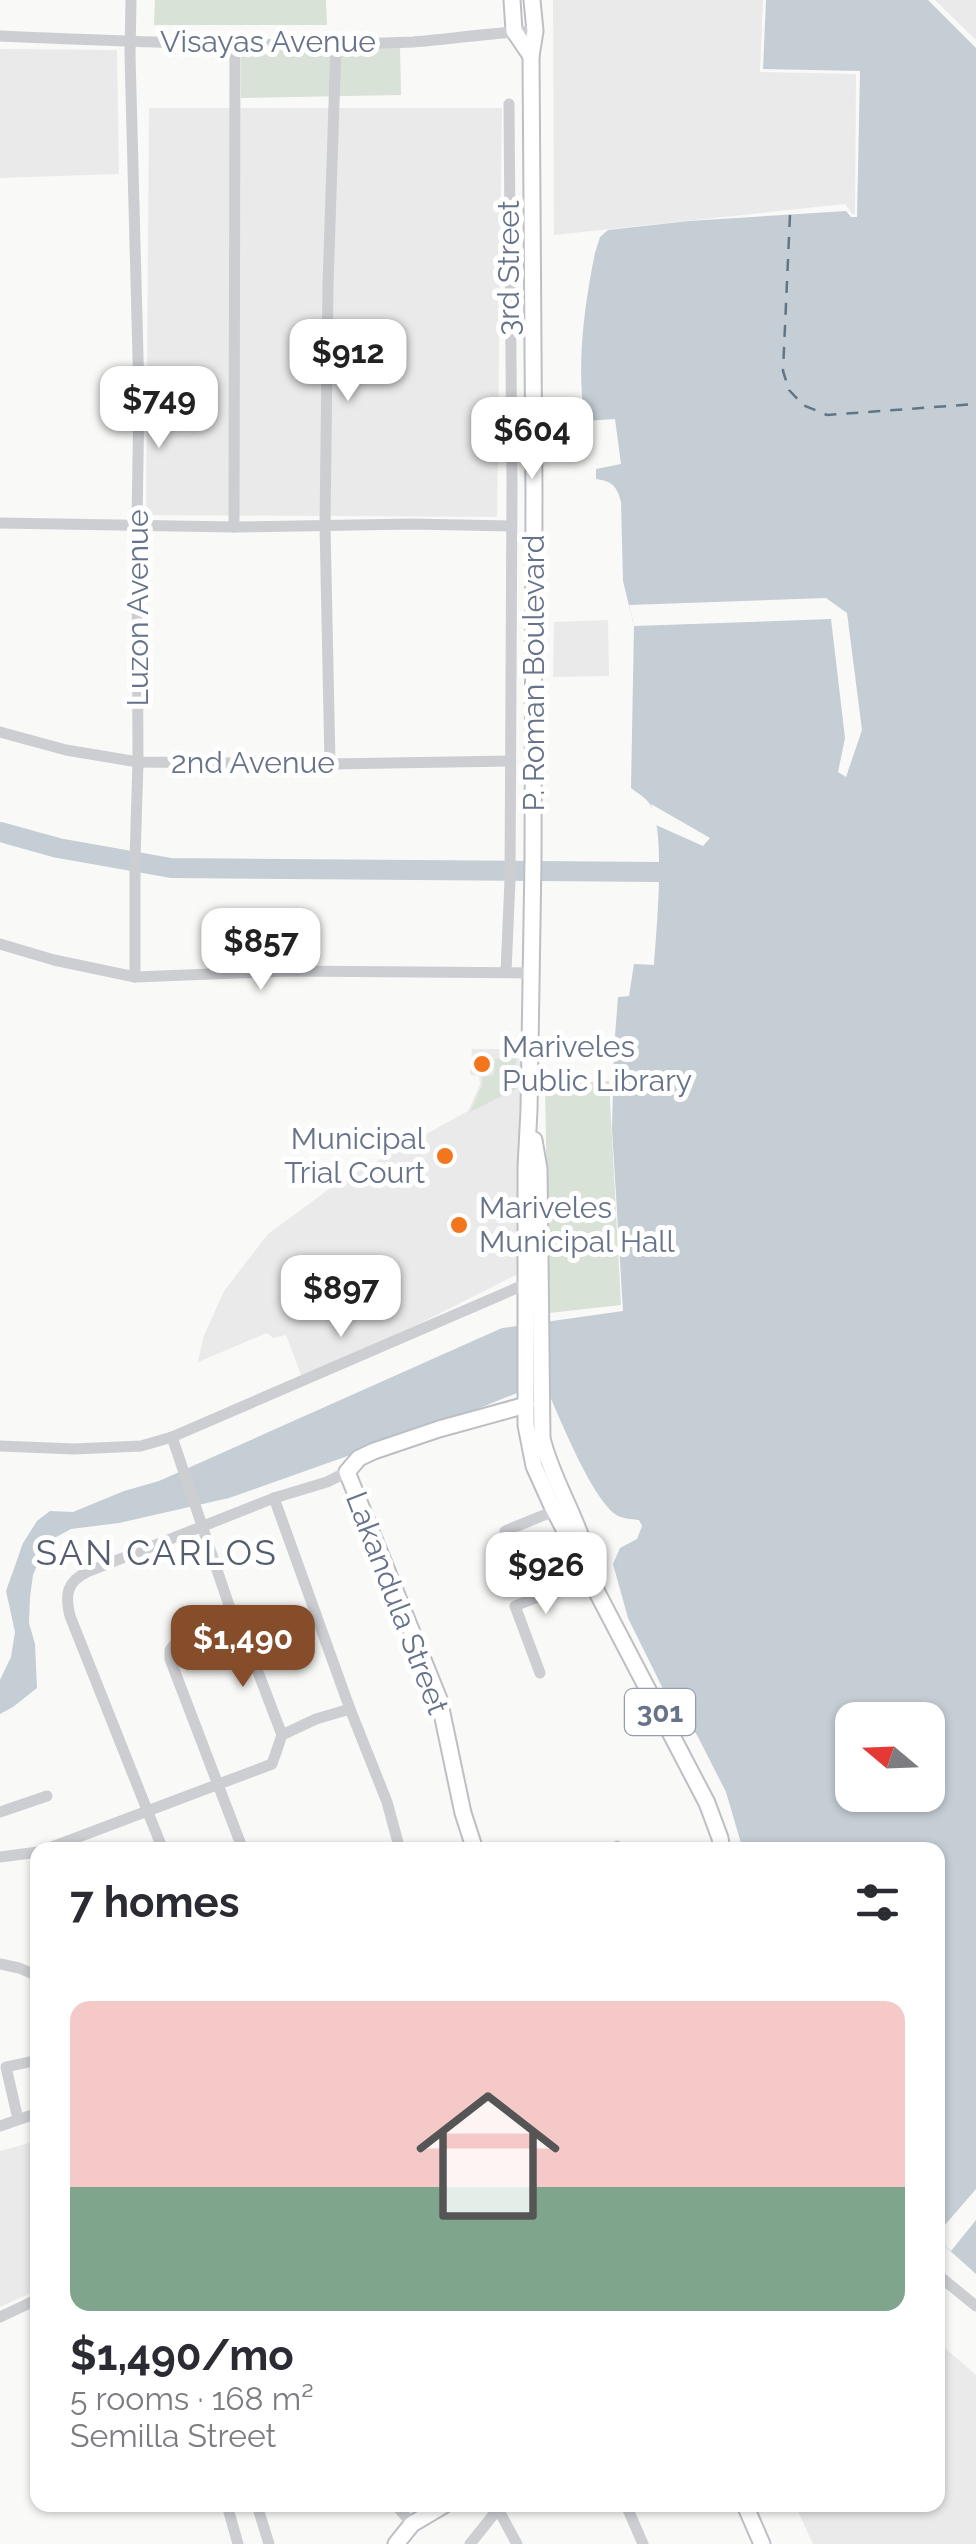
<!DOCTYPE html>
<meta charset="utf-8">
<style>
body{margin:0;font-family:Raleway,sans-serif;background:#f2f2f3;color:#2b2b33;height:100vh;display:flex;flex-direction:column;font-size:38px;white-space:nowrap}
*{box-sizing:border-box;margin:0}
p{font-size:32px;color:#7c7c81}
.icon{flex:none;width:55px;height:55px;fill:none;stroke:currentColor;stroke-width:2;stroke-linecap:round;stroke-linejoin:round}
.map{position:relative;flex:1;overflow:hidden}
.sheet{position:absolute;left:30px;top:1842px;width:915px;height:670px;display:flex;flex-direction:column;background:#fff;border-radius:20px;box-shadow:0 2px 8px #0004}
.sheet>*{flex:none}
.needle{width:65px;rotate:289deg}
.controls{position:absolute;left:835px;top:1702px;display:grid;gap:20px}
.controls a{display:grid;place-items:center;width:110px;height:110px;border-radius:20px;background:#fff;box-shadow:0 2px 8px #0004;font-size:50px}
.price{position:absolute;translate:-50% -85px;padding:0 22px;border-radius:20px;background:#fff;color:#222;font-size:32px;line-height:65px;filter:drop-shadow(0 2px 5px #0008)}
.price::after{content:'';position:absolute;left:50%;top:60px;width:30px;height:22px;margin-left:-15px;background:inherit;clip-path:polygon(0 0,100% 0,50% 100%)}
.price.active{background:#854d29;color:#fff}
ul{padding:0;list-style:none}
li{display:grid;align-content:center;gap:20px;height:530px;padding:0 40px}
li+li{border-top:2px solid #e1e1e2}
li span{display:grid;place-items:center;height:310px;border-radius:20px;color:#555}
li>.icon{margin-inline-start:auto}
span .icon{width:180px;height:180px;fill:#fffc;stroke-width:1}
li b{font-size:42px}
h2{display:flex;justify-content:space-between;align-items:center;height:120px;padding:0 40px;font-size:42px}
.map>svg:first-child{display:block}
</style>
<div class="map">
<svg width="976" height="2544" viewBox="0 0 976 2544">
<rect width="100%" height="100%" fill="#f9f9f7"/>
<!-- built -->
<g fill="#eaeaea">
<path d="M553 0H763L760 72 856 74 855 214H852L845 204 554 235Z"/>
<path d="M935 0H976V40Z"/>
<path d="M0 49 117 50 119 174 0 178Z"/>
<path d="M149 108H502L497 517 146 515Z"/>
<path d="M608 620 609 676 553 677 554 622Z"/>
<path d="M472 1049H521L520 1273 405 1331 302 1378 286 1335 273 1338 267 1333 198 1362 203 1338 224 1291 268 1234 336 1184 468 1111 480 1084 479 1076 470 1075Z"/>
<path d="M37 2141V2290L0 2307V2151Z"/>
<path d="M938 2342 976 2375V2544H813L795 2505H938Z"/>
</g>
<!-- green -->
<g fill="#d9e2d7">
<path d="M155 0H326L327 25H154Z"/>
<path d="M400 45 401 95 241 98V47Z"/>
<path d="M516 1058V1089L470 1112 482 1085V1077L494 1075 495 1059Z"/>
<path d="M609 1081 621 1305 549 1313 545 1085Z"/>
</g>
<!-- water -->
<path fill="#c5ced5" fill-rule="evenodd" d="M766 0H928L976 48V2274L938 2240V1850H743L726 1792 697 1735 666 1695 628 1618 613 1564 620 1548 637 1539 642 1526 639 1520C631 1519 622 1519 615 1514 591 1496 561 1421 548 1392L517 1393 460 1416 229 1498 119 1523 71 1529 47 1542 33 1575 30 1597 29 1623 35 1644 37 1688 13 1707 0 1714V1680L11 1657 15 1632 6 1591 23 1543 37 1521 50 1511 73 1512 124 1491 159 1481 502 1328 623 1311 612 1129 614 1049 618 997 629 996 634 964 654 965C656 933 667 825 649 803 645 797 636 792 631 788L634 626 623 581 621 502C617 486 612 481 596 479V469L621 464 615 419 585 421C576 366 584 307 595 253L600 237 608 230 689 221 846 211 851 217H857L860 71 763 69ZM852 1720H928V1795H852Z"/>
<!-- pier -->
<g fill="#f9f9f7">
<path d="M826 598 847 613 862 730 846 777 838 772 845 738 831 619 634 626 629 605Z"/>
<path d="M651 804 710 838 703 846 656 825Z"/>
<path d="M976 2189V2220L951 2251 938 2240V2233Z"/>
</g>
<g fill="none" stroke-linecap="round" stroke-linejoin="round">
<!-- river -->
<path stroke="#c5ced5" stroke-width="20" d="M0 832 58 848 171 868 660 872"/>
<!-- ferry -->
<path stroke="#627585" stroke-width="2.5" stroke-dasharray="12 10" stroke-linecap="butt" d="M790 215 783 371 789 390 803 405 827 415 976 404"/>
<!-- major casing -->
<g stroke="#bcbfc4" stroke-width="19">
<g id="major">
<path d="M512 0 514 31 531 56"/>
<path d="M532 0 535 31 531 56 534 494 533 859 529 1110 526 1167V1425L534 1466 552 1506 707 1803 720 1838 722 1850"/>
<path d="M534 1140 539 1169 542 1438C552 1483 586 1529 589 1573"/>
<path d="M475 1850 463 1813 439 1699 347 1472 359 1458 374 1451 439 1429 526 1405"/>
<path d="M745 2505 762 2544"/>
<path d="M396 2544 412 2524 444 2505"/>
</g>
</g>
<!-- minor -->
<g stroke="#ccced2" stroke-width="11">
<path d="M131 0 130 55 139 394 137 524 138 762 135 859V977"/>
<path d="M0 36C136 42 277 48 413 42 454 39 494 32 535 31"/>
<path d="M0 523 234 527 412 524 510 526"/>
<path d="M234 527 235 43"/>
<path d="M0 732 66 750 138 762 330 764 510 761"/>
<path d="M330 764 325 525 328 285 336 43"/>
<path d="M0 944 54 960 135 977 290 971 531 973"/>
<path d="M506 972 510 880 512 484 509 104"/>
<path d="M172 1437 235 1623 242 1630 282 1735"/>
<path d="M0 1446 74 1449 141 1446 172 1437 526 1284"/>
<path d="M274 1498 350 1709 387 1802 400 1850"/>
<path d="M505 1531 554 1511"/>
<path d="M235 1623 175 1644 170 1650V1659L243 1850"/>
<path d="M540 1673 515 1606 589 1577"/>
<path d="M0 1812 47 1796"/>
<path d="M617 1846 618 1850"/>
<path d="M44 1850 272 1764 282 1735 316 1719 350 1709"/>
<path d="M163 1850 70 1616C65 1596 66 1582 87 1572L274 1498 327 1482 347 1472"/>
<path d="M0 1857 38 1852"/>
<path d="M0 1964 19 1968 38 1976"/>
<path d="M18 2119 6 2067 38 2060"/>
<path d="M0 2126 38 2113"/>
<path d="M938 2275 976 2306"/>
<path d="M0 2317 38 2299"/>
<path d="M227 2505 238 2544"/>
<path d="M257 2505 269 2544"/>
<path d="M396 2505 412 2524"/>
<path d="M498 2505V2509L517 2544"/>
<path d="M626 2505 643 2544"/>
<path d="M470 2544 498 2509"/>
</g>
<!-- major -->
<use href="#major" stroke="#fff" stroke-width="15"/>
</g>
<!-- markers -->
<g fill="#f3761d" stroke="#fff" stroke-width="4">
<circle cx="482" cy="1064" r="10"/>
<circle cx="445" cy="1156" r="10"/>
<circle cx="459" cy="1225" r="10"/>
</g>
<g text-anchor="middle" stroke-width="10" stroke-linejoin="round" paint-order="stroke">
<!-- shield labels -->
<rect fill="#fff" stroke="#949dad" stroke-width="2.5" x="625" y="1689" width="70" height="46" rx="8"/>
<g font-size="28" font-weight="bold" fill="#66738a">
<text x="660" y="1722">301</text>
</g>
<!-- street labels -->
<g font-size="30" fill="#66738a" stroke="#fff">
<text x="268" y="52">Visayas Avenue</text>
<text transform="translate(509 268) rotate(-90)" y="10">3rd Street</text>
<text transform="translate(138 608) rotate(-90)" y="10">Luzon Avenue</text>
<text transform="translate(534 673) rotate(-90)" y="10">P. Roman Boulevard</text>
<text x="253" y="773">2nd Avenue</text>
<text transform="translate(397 1603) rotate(69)" y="10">Lakandula Street</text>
</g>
<!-- poi labels -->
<g font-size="30" fill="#66738a" stroke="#fff" text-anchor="start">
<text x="502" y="1057">Mariveles<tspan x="502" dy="34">Public Library</tspan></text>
<text x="425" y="1149" text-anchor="end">Municipal<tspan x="425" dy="34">Trial Court</tspan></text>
<text x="479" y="1218">Mariveles<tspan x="479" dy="34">Municipal Hall</tspan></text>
</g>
<!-- quarter labels -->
<g font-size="35" letter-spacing="2.5" fill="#545e6f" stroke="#fff">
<text x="157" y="1565">SAN CARLOS</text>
</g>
</g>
</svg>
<div class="controls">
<a><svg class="needle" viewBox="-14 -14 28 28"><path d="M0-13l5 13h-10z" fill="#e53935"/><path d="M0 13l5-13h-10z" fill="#7c7c81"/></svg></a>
</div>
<b class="price" style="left:348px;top:404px">$912</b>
<b class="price" style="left:159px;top:451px">$749</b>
<b class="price" style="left:532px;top:482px">$604</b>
<b class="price" style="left:261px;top:993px">$857</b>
<b class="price" style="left:341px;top:1340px">$897</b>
<b class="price" style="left:546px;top:1617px">$926</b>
<b class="price active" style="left:243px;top:1690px">$1,490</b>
<section class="sheet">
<h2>7 homes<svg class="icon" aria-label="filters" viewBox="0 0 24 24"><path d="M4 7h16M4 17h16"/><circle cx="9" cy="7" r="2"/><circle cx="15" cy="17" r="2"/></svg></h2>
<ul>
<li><span style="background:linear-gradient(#f6c9c9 60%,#7fa58c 0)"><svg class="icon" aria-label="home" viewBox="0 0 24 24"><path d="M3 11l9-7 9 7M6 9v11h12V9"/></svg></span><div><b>$1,490/mo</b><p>5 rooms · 168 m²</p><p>Semilla Street</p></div></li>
</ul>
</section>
</div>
